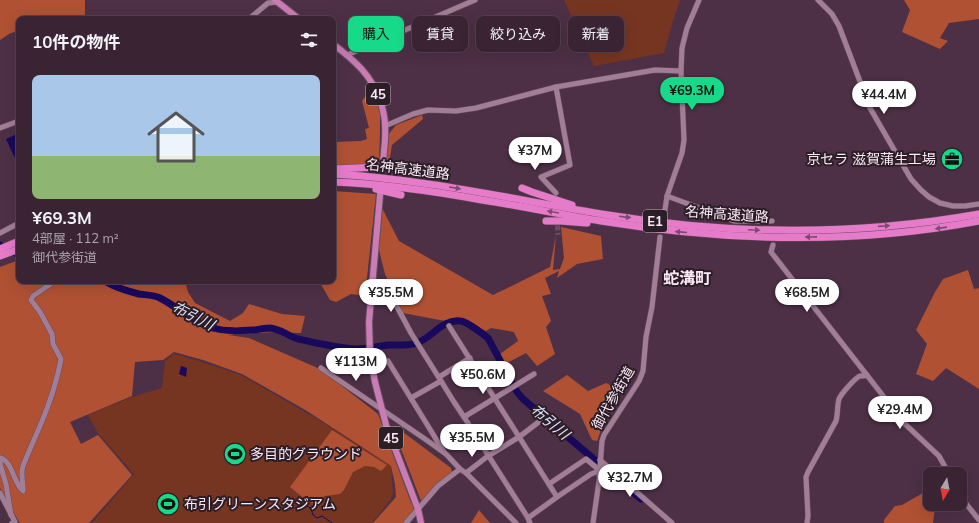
<!DOCTYPE html>
<html lang="ja">
<meta charset="utf-8">
<style>
body{margin:0;font-family:Mulish,"Noto Sans JP",sans-serif;background:#412c3c;color:#f1f3f6;height:100vh;display:flex;flex-direction:column;font-size:15px;white-space:nowrap}
*{box-sizing:border-box;margin:0}
p{font-size:13px;color:#aba4ac}
.icon{flex:none;width:22px;height:22px;fill:none;stroke:currentColor;stroke-width:2;stroke-linecap:round;stroke-linejoin:round}
.map{position:relative;flex:1;overflow:hidden}
.panel{position:absolute;left:16px;top:16px;width:320px;height:268px;display:flex;flex-direction:column;background:#3a2434;border-radius:8px;box-shadow:0 4px 16px #0002,0 0 0 1px #54414f}
.panel>*{flex:none}
.top-card{position:absolute;left:348px;top:16px;width:380px;height:36px;display:flex;gap:8px}
.needle{width:26px;rotate:190deg}
.tools{position:absolute;left:923px;top:467px;display:grid;gap:8px}
.tools a{display:grid;place-items:center;width:44px;height:44px;border-radius:8px;background:#3a2434;box-shadow:0 4px 16px #0002,0 0 0 1px #54414f;font-size:20px}
.price{position:absolute;translate:-50% -34px;padding:0 9px;border-radius:14px;background:#fff;color:#222;font-size:13px;line-height:26px;filter:drop-shadow(0 1px 2px #0008)}
.price::after{content:'';position:absolute;left:50%;top:24px;width:12px;height:9px;margin-left:-6px;background:inherit;clip-path:polygon(0 0,100% 0,50% 100%)}
.price.selected{background:#16d989;color:#111}
ul{padding:0;list-style:none}
li{display:grid;align-content:center;gap:8px;height:212px;padding:0 16px}
li span{display:grid;place-items:center;height:124px;border-radius:8px;color:#555}
li>.icon{margin-inline-start:auto}
span .icon{width:72px;height:72px;fill:#fffc;stroke-width:1}
li b{font-size:17px}
h2{display:flex;justify-content:space-between;align-items:center;height:48px;padding:0 16px;font-size:17px}
.pill{padding:0 14px;border-radius:8px;background:#3a2434;box-shadow:0 4px 16px #0002,0 0 0 1px #54414f;font-size:14px;line-height:36px}
.pill.selected{background:#16d989;color:#111}
.map>svg:first-child{display:block}
</style>
<div class="map">
<svg width="979" height="523" viewBox="0 0 979 523">
<rect width="100%" height="100%" fill="#4e3046"/>
<!-- green -->
<g fill="#763521">
<path d="M564 0H680L672 24 664 53 594 66Z"/>
<path d="M174 354 202 362 241 375 319 420 391 466 393 493 391 499 372 523H92L134 474 98 433 88 415 132 397 162 388 165 361Z"/>
</g>
<!-- forest -->
<g fill="#b05133">
<path d="M0 0H85V19H19V30L9 34 0 40Z"/>
<path d="M904 0H979V19L949 23 940 38 948 41 940 49 902 32 910 10Z"/>
<path d="M371 89 380 111V133L379 163 360 165 333 166V142L361 141 367 139 365 129 369 128 362 101Z"/>
<path d="M422 115 423 119 392 145 389 164H386L388 135 396 125Z"/>
<path d="M333 191 376 194 366 287V296L351 294 336 302 330 300 319 281H333Z"/>
<path d="M382 208 399 241 493 295 550 267 556 235 553 270 560 269 564 258 561 227 601 236 603 259 577 264 557 278 559 271 545 278 551 294 542 296 551 321 546 327 555 354 537 366 526 353 505 364 500 354 518 341 514 332 491 328 486 331 456 318 445 321 403 313 385 274 378 246Z"/>
<path d="M19 260V281H185L188 292 195 303 230 321 243 313 249 304 282 314 305 316 301 333 274 332 228 335 249 338 320 369 378 414 410 500 415 509 404 523H373L396 497 395 484 391 466 307 411 242 374 203 360 174 352 163 360 135 362 132 396 70 422 81 444 98 435 132 475 89 523H20L13 512 0 488V267Z"/>
<path d="M968 270 974 289 979 288V389L946 368 933 381 916 374 927 344 916 330 935 292 943 279Z"/>
<path d="M567 375 588 391 606 383 614 387 607 413 597 441 592 440 580 414 543 391Z"/>
<path d="M395 426 451 468 452 473 437 483 421 501 393 428Z"/>
<path d="M332 430 387 465 381 471 374 467 365 466 353 472 344 490 340 494 324 496 316 505 306 500 290 487Z"/>
<path d="M930 489V504H937L935 508 933 523H884V520L895 506 902 505Z"/>
<path d="M479 510 490 523H471Z"/>
</g>
<!-- water -->
<g fill="#18095c">
<path d="M19 133V167L6 139Z"/>
<path d="M181 366 187 368 186 377 179 374Z"/>
</g>
<g fill="none" stroke-linecap="round" stroke-linejoin="round">
<!-- stream -->
<path stroke="#18095c" stroke-width="1" d="M299 503 309 507 311 509 313 515 317 518 322 516 329 521 332 523"/>
<!-- river -->
<g stroke="#18095c" stroke-width="7">
<path d="M0 245 19 255"/>
<path d="M105 281C116 288 127 291 139 294 146 295 154 295 160 298 178 307 193 323 213 328 227 332 240 331 255 330 260 329 265 328 270 328 281 329 288 336 298 339 317 343 337 348 356 349 365 349 379 346 389 345 398 345 409 346 417 343 432 338 442 319 460 321 466 321 483 334 488 338L517 392 523 399 641 499"/>
</g>
<!-- minor-tunnel -->
<path stroke="#684c60" stroke-width="5" stroke-dasharray="5 2.5" stroke-linecap="butt" d="M557 218 558 235"/>
<!-- minor casing -->
<g stroke="#684e61" stroke-width="6">
<g id="minor">
<path d="M818 0 832 14 839 26 870 108 911 179 921 190 929 197 940 203 953 206H965L979 204"/>
<path d="M249 19 268 3 277 2"/>
<path d="M347 55 475 0"/>
<path d="M385 126 413 114 428 110 456 111 476 108 556 87 655 70 681 71"/>
<path d="M0 128 19 121"/>
<path d="M556 193 541 177 570 165 556 87"/>
<path d="M667 196 734 221H772"/>
<path d="M664 217 667 196 682 153 684 140 681 71 682 48 687 28 699 0"/>
<path d="M0 233 19 223"/>
<path d="M773 245 771 252 905 424 939 456 949 474"/>
<path d="M372 279 387 288 411 333 441 381 454 402 464 417 528 518 530 523"/>
<path d="M449 326 557 497"/>
<path d="M388 361 444 452"/>
<path d="M321 368 425 439 446 454 460 469 466 473 516 523"/>
<path d="M439 377 470 358"/>
<path d="M411 398 441 381"/>
<path d="M464 417 495 398 534 374"/>
<path d="M600 460 672 523"/>
<path d="M0 463 1 458C13 463 13 482 23 491 24 484 20 475 23 466 28 453 34 440 40 426 49 405 57 382 61 359L53 344 52 334 40 312 31 300 33 296 55 281"/>
<path d="M0 464 6 484 11 515"/>
<path d="M466 473 488 456 519 437 540 421"/>
<path d="M0 493 15 522 12 523"/>
<path d="M960 496 979 520"/>
<path d="M528 518 557 497 591 474 599 471 598 469 586 459 549 484"/>
<path d="M406 523 438 486 460 469"/>
<path d="M593 523 599 481 602 441 604 435 639 381 643 371 646 337 652 307 660 237"/>
<path d="M807 523 808 516 806 477 808 472 836 421C838 414 837 406 839 399 841 394 855 378 860 376 862 376 865 376 867 375"/>
</g>
</g>
<!-- major casing -->
<g stroke="#684e61" stroke-width="8">
<g id="major">
<path d="M275 0 299 19"/>
<path d="M333 44C355 61 372 75 381 103 383 110 385 117 385 125 386 137 384 150 383 162"/>
<path d="M380 195 369 322 370 355 375 382 386 425 418 509 421 523"/>
</g>
</g>
<!-- highway casing -->
<g stroke="#684e61" stroke-width="8">
<g id="highway">
<path d="M333 169 380 167 395 168"/>
<path d="M333 174C426 179 516 200 608 215 731 235 856 236 979 214"/>
<path d="M333 182C383 184 433 191 482 200 522 206 562 215 601 221 726 241 855 245 979 221"/>
<path d="M522 188 532 192 572 205"/>
<path d="M376 189 401 195"/>
<path d="M546 221H561L587 223"/>
<path d="M0 249 19 241"/>
<path d="M0 256 19 249"/>
</g>
</g>
<!-- minor -->
<use href="#minor" stroke="#a17e96" stroke-width="5"/>
<!-- major -->
<use href="#major" stroke="#ca7cb5" stroke-width="6"/>
<!-- highway -->
<use href="#highway" stroke="#e67bca" stroke-width="7"/>
</g>
<!-- one-way arrows -->
<defs><path id="oneway-solid" d="M-6-.8H1V-3.2L6.5 0L1 3.2V.8H-6Z"/></defs>
<g fill="#7f4870">
<use href="#oneway-solid" transform="translate(455 188) rotate(9)"/>
<use href="#oneway-solid" transform="translate(553 212) rotate(-170)"/>
<use href="#oneway-solid" transform="translate(625 217) rotate(7)"/>
<use href="#oneway-solid" transform="translate(884 226) rotate(-4)"/>
<use href="#oneway-solid" transform="translate(941 228) rotate(172)"/>
<use href="#oneway-solid" transform="translate(754 230) rotate(3)"/>
<use href="#oneway-solid" transform="translate(681 232) rotate(-175)"/>
<use href="#oneway-solid" transform="translate(811 237) rotate(179)"/>
</g>
<!-- icons -->
<defs>
<g id="office-disc" transform="scale(1.15)"><circle r="9.5" fill="#16d989" stroke="#2b1e27"/><path d="M-6-3h4V-5.5h4V-3h4V5H-6ZM-1-4.5V-3h2v-1.5ZM-6 0V1H6V0Z" fill="#111"/></g>
<g id="stadium-disc" transform="scale(1.15)"><circle r="9.5" fill="#16d989" stroke="#2b1e27"/><path d="M0-5a6.5 5 0 1 0 0 10a6.5 5 0 1 0 0-10ZM-3.5-1.8h7v3.6h-7Z" fill="#111"/></g>
</defs>
<g fill-rule="evenodd">
<use href="#office-disc" x="952" y="159"/>
<use href="#stadium-disc" x="235" y="454"/>
<use href="#stadium-disc" x="168" y="504"/>
</g>
<g text-anchor="middle" stroke-width="4" stroke-linejoin="round" paint-order="stroke">
<!-- shield labels -->
<g fill="#2b1e27" stroke="#beacb8" stroke-width="1">
<rect x="366" y="83" width="24" height="22" rx="3"/>
<rect x="643" y="210" width="24" height="22" rx="3"/>
<rect x="379" y="427" width="24" height="22" rx="3"/>
</g>
<g font-size="13" font-weight="bold" fill="#fde9f6">
<text x="378" y="99">45</text>
<text x="655" y="226">E1</text>
<text x="391" y="443">45</text>
</g>
<!-- poi labels -->
<g font-size="14" fill="#fde9f6" stroke="#2b1e27" text-anchor="start">
<text x="936" y="164" text-anchor="end">京セラ 滋賀蒲生工場</text>
<text x="250" y="459">多目的グラウンド</text>
<text x="184" y="509">布引グリーンスタジアム</text>
</g>
<!-- street labels -->
<g font-size="14" fill="#fde9f6" stroke="#2b1e27">
<text transform="translate(408 169) rotate(7)" y="5">名神高速道路</text>
<text transform="translate(727 214) rotate(4)" y="5">名神高速道路</text>
<text transform="translate(613 398) rotate(-60)" y="5">御代参街道</text>
</g>
<!-- water labels -->
<g font-size="15" font-style="italic" fill="#dfe3fb" stroke="#2b1e27">
<text transform="translate(193 316) rotate(27)" y="5">布引川</text>
<text transform="translate(550 422) rotate(40)" y="5">布引川</text>
</g>
<!-- quarter labels -->
<g font-size="16" font-weight="bold" fill="#fde9f6" stroke="#2b1e27">
<text x="687" y="284">蛇溝町</text>
</g>
</g>
</svg>
<div class="tools">
<a><svg class="needle" viewBox="-14 -14 28 28"><path d="M0-13l5 13h-10z" fill="#e53935"/><path d="M0 13l5-13h-10z" fill="#aba4ac"/></svg></a>
</div>
<b class="price selected" style="left:692px;top:111px">¥69.3M</b>
<b class="price" style="left:884px;top:115px">¥44.4M</b>
<b class="price" style="left:535px;top:171px">¥37M</b>
<b class="price" style="left:391px;top:313px">¥35.5M</b>
<b class="price" style="left:807px;top:313px">¥68.5M</b>
<b class="price" style="left:356px;top:382px">¥113M</b>
<b class="price" style="left:483px;top:395px">¥50.6M</b>
<b class="price" style="left:900px;top:430px">¥29.4M</b>
<b class="price" style="left:472px;top:458px">¥35.5M</b>
<b class="price" style="left:630px;top:498px">¥32.7M</b>
<div class="top-card">
<a class="pill selected">購入</a>
<a class="pill">賃貸</a>
<a class="pill">絞り込み</a>
<a class="pill">新着</a>
</div>
<section class="panel">
<h2>10件の物件<svg class="icon" aria-label="filters" viewBox="0 0 24 24"><path d="M4 7h16M4 17h16"/><circle cx="9" cy="7" r="2"/><circle cx="15" cy="17" r="2"/></svg></h2>
<ul>
<li><span style="background:linear-gradient(#a9c7e8 65%,#8fb573 0)"><svg class="icon" aria-label="home" viewBox="0 0 24 24"><path d="M3 11l9-7 9 7M6 9v11h12V9"/></svg></span><div><b>¥69.3M</b><p>4部屋 · 112 m²</p><p>御代参街道</p></div></li>
</ul>
</section>
</div>
